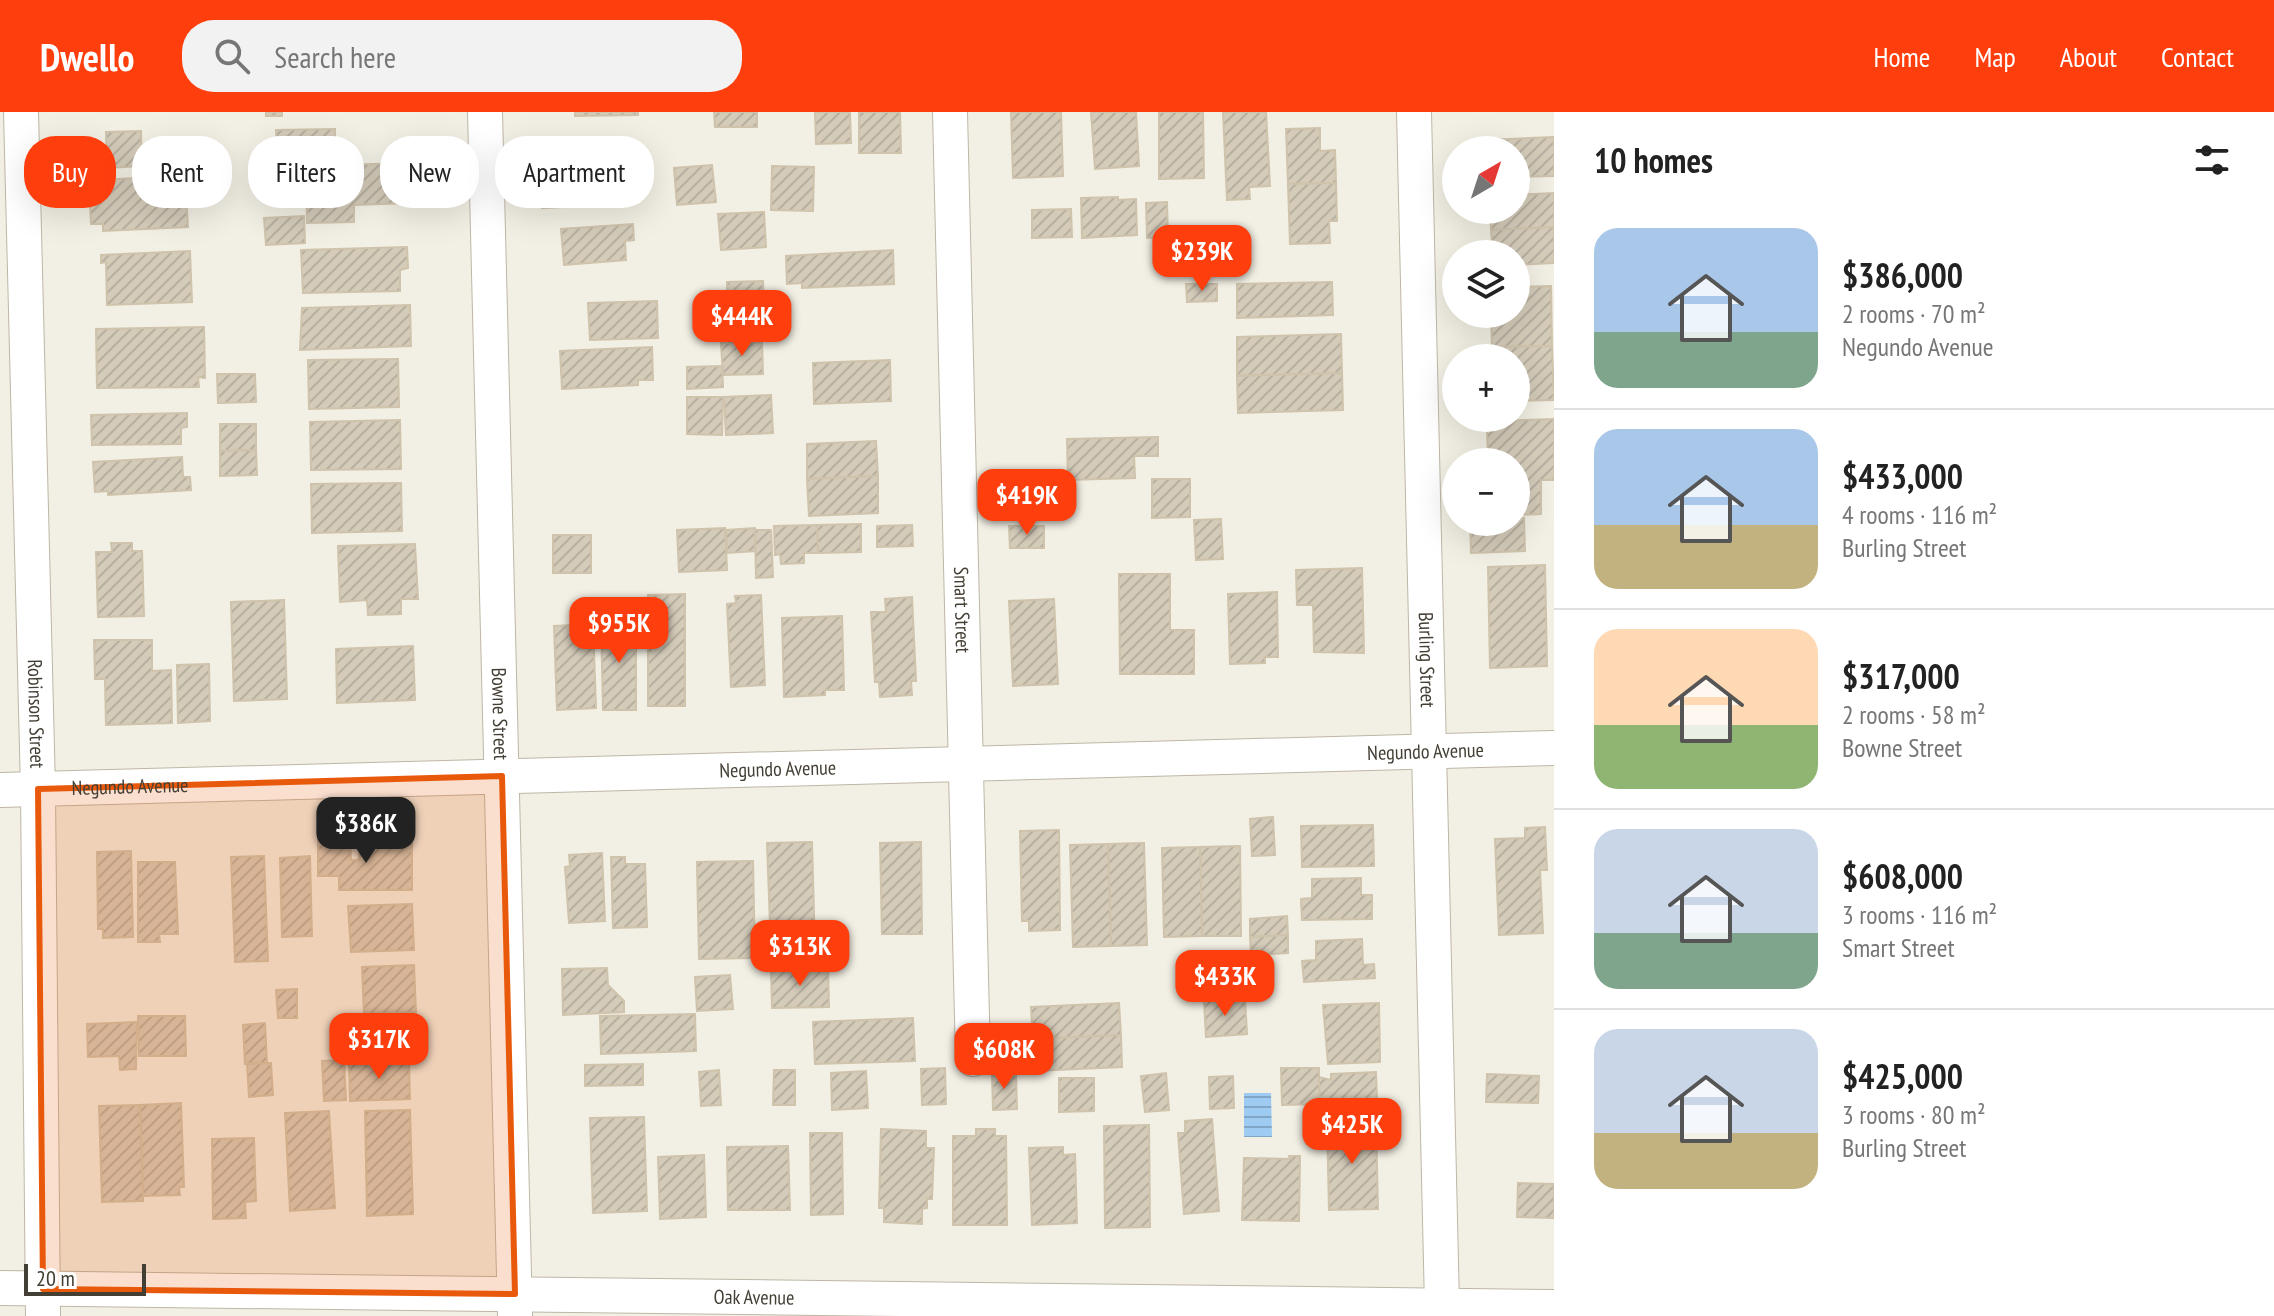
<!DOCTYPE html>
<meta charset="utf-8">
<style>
body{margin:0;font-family:"PT Sans Narrow",sans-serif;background:#f2f2f2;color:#222;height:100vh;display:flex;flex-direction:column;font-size:30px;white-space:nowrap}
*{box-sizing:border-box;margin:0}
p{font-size:26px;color:#767676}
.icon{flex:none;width:44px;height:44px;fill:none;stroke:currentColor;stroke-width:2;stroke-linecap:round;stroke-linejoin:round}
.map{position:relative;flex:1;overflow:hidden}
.details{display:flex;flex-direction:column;background:#fff;width:720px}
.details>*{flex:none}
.top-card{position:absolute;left:24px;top:24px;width:760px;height:72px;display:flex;gap:16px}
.needle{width:52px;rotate:39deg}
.tools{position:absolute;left:1442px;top:24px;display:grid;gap:16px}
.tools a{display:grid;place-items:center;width:88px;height:88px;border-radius:50%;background:#fff;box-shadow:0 8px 32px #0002;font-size:40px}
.scale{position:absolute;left:24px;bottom:20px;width:122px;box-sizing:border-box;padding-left:8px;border:4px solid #443f34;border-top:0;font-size:22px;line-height:28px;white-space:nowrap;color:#443f34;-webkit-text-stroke:6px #fff;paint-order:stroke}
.price{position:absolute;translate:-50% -68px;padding:0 18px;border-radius:16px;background:#ff3e0e;color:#fff;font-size:26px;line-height:52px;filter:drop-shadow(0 2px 4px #0008)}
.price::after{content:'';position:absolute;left:50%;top:48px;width:24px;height:18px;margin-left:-12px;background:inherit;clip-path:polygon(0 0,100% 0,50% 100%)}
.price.current{background:#222;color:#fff}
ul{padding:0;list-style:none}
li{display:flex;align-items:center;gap:24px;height:200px;padding:0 40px}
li+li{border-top:2px solid #e0e0e0}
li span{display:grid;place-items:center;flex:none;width:224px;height:160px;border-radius:24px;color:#555}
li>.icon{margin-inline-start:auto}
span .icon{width:96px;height:96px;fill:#fffc;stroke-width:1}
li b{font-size:34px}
h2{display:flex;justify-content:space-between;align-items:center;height:96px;padding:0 40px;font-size:34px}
.pill{padding:0 28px;border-radius:32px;background:#fff;box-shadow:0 8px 32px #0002;font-size:28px;line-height:72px}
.pill.current{background:#ff3e0e;color:#fff}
header{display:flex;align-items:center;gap:48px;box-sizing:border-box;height:112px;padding:0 40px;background:#ff3e0e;color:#fff}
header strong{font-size:38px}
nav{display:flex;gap:44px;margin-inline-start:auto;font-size:28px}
.search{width:560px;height:72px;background:#f2f2f2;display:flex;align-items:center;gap:20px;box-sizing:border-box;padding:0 28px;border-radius:32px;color:#767676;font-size:30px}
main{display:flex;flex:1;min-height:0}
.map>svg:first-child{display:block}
</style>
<header>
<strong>Dwello</strong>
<div class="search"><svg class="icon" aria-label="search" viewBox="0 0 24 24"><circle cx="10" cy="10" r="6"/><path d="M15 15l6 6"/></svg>Search here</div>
<nav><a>Home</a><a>Map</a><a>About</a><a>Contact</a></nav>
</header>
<main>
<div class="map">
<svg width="1554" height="1204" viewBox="0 0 1554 1204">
<defs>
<pattern id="water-rules" width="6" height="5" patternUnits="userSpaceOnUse" patternTransform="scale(2)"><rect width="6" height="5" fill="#9dcbf2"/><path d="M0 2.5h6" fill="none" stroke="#82a6c5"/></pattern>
<pattern id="building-hatch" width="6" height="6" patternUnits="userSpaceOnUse" patternTransform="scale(2)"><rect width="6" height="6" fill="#d4cbb9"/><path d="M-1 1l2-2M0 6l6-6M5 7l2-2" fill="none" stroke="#b7afa0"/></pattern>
</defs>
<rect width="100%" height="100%" fill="#f2efe4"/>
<!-- water -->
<path fill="url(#water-rules)" d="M1244 981H1271L1272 1025H1244Z"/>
<!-- building -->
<g fill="url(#building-hatch)" stroke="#cfc3ac" stroke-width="2">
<rect x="266" y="0" width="16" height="4"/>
<path d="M575 0H638V3L575 4Z"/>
<path d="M714 0H757V15H715Z"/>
<path d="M815 0H850L851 31 816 32Z"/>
<path d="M859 0H900L901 41H859Z"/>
<path d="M1011 0H1061L1063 64 1013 66Z"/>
<path d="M1091 0H1136L1139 54 1095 57Z"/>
<path d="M1159 0H1203L1204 66 1159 67Z"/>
<path d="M1223 0H1266L1270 74 1249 75 1250 87 1227 88Z"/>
<path d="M1320 16V39L1335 38 1336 71 1288 72 1286 17Z"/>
<path d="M335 17V51H277L276 18Z"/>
<path d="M141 19 142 54 107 56 106 20Z"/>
<path d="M1554 25V64L1516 65V38H1488V28Z"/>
<path d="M407 51 408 91 354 93V110L307 111 306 65 340 64V53Z"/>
<path d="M712 53 716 90 677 93 674 56Z"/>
<path d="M772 54 814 55 813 99 771 98Z"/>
<path d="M584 59 586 94 542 96 541 61Z"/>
<path d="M185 63 188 115 103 119V112H91L89 76 103 75V68Z"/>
<path d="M1336 71 1337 109H1329L1330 131 1290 132 1288 72Z"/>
<path d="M1554 81V115L1491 118 1490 98H1516V83Z"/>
<path d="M1118 85V88L1136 87 1137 123 1082 126 1081 86Z"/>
<path d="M1167 90 1168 125 1147 126 1146 91Z"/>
<path d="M1071 97 1072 125 1032 126V98Z"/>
<path d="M764 100 766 135 721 138 718 102Z"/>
<path d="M304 104 305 131 266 133 264 106Z"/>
<path d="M633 112 634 128 625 129 626 148 564 153 561 117Z"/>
<path d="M1554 115V151L1516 153V142H1493L1491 118Z"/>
<path d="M407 135 408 156 400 158V179L303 181 301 138Z"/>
<path d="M893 138 894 172 802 176V171L787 172 786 144Z"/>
<path d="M190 139 192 190 107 193 106 150 101 151V143Z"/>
<path d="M763 169 765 225 729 226 727 170Z"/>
<path d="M1332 170 1333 203 1237 206V172Z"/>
<path d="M1186 172H1217V189L1187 190Z"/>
<path d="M1551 174 1552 234 1492 235 1491 202H1516V175Z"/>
<path d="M657 189 658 226 590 228 588 191Z"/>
<path d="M410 193 411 234 300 238 302 196Z"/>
<path d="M204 215 205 266 198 265 199 275 97 276 96 217Z"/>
<path d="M1341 222 1342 261 1237 264V225Z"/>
<path d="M762 230 763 262 723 263 721 231Z"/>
<path d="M1552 234 1554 288 1516 289V246H1492V235Z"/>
<path d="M652 235 653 268H638V273L562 277 560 239Z"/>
<path d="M398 247 399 295 309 297 308 248Z"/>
<path d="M890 248 891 289 814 292 813 251Z"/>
<path d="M722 254 723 275 687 277V255Z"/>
<path d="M1342 261 1343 298 1238 301 1237 264Z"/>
<path d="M217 262H255L256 290 218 291Z"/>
<path d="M771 283 773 321 726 323 724 285Z"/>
<path d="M687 285H723L722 323 687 322Z"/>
<path d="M187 301V315L181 316V332L92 333 91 303Z"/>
<path d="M1554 307V368H1541V402L1516 403V350L1488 346 1487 318 1494 317 1493 309Z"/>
<path d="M400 308 401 357 311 358 310 310Z"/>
<path d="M220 312H256V338L220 339Z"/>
<path d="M1158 325V344H1134L1135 366 1068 368 1067 327Z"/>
<path d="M876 329 878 364 807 367V332Z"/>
<path d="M256 338 257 363 220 364V339Z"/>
<path d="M182 345 183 365H190L191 378 108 383V379L95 380 93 350Z"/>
<path d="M878 364V401L809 404 807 367Z"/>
<path d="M1152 367H1190V405L1152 406Z"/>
<path d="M401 371 402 419 312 421 311 372Z"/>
<path d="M1516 406H1524L1525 439 1471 441 1470 410H1516Z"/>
<path d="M1221 407 1223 447 1196 448 1194 408Z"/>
<path d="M861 412V440L818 441 817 413Z"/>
<path d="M817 413 818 441H804V451L781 452 780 442 775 443 774 414Z"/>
<path d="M912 413 913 434 877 435V414Z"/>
<path d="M1009 414H1044V436H1010Z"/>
<path d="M725 416 727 458 679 460 677 418Z"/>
<path d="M755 416 756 439 727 441 726 418Z"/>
<path d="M755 418H771L773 465 756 466Z"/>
<rect x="553" y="423" width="38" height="38"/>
<path d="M111 431H132V439H142L144 504 98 505 96 440H112Z"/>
<path d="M415 432 418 487H401V502L368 503 367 488 340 490 338 434Z"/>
<path d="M1545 453 1547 554 1490 556 1488 455Z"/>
<path d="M1362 456 1364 541 1314 540 1313 493H1297L1296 458Z"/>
<path d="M1119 462H1170V518H1194V562H1120Z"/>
<path d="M1277 480 1278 545H1265V551L1230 552 1228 482Z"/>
<path d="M685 482V594H648V483Z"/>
<path d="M761 483 765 573 731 575 727 492 736 491 735 484Z"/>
<path d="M912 485 916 569H911L912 583 880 585 879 570H875L871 500H886L885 487Z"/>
<path d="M1054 487 1058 572 1013 574 1009 489Z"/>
<path d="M284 488 287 587 234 589 231 490Z"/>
<path d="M842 504 844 578H825V583L784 585 782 506Z"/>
<path d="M601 508H636V598H603Z"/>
<path d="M593 512 596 596 557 598 554 514Z"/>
<path d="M94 528H152V559L171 558 172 611 106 613 105 567H95Z"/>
<path d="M413 534 415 588 337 591 336 537Z"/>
<path d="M209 552 210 609 178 611 177 553Z"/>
<path d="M1273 705 1275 743 1252 744 1250 707Z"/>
<path d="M1373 713 1374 754 1302 755 1301 714Z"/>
<path d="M1545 715 1547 758H1540L1543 821 1499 823 1495 727 1525 726V716Z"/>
<path d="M1059 718 1060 818 1029 819V809H1022L1020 719Z"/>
<path d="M350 724 351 748H359V733L412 732V778H339V764H318V725Z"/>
<path d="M812 730 815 839 771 840 767 731Z"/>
<path d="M921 730 922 822H882L880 731Z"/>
<path d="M1144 731 1147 833 1111 834 1108 732Z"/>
<path d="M1108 732 1111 834 1073 835 1070 733Z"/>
<path d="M1240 734 1241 824H1202L1200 735Z"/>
<path d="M1200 735 1202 824 1164 825 1162 736Z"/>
<path d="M131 739 133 825 103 826V817H98L97 740Z"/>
<path d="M602 741 605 809 569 811 565 755 570 754 569 743Z"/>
<path d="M264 744 268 849 235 850 231 745Z"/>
<path d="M310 744 312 824 282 825 280 746Z"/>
<path d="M611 745H625V752H645L647 815 613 816Z"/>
<path d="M753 749 755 846 699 847 697 750Z"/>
<path d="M138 750H175L178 822H159L160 830H138Z"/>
<path d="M1361 766V783H1372V807L1302 808 1301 787 1312 786V767Z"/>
<path d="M412 792 414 838 351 840 348 794Z"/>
<path d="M1287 804 1288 823 1250 825V807Z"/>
<path d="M1288 823V841L1251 843 1250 825Z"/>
<path d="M1362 827 1363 853 1374 852 1375 866 1304 870 1302 849 1316 848V829Z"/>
<path d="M414 853 416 900 364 902 362 855Z"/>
<path d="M607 856 608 873 624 889V900L563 903 562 857Z"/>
<path d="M828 856 829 895 772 896 771 857Z"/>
<path d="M730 863 733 897 697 899 695 865Z"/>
<path d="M297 877V906H278L276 878Z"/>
<path d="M1245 887 1247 922 1206 925 1204 889Z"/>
<path d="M1119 891 1121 923 1033 927 1031 895Z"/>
<path d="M1379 891 1380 950 1328 952 1323 893Z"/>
<path d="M695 902 696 939 601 942 600 904Z"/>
<path d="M138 904H185L186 944H139Z"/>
<path d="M913 906 915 949 815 952 813 910Z"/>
<path d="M137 910 136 957 120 958 119 944 88 945 87 912Z"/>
<path d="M265 911 267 951 245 952 243 913Z"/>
<path d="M1121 923 1122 955 1034 959 1033 927Z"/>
<path d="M344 948 346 988 324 989 322 949Z"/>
<path d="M409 949 410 987 350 989 349 950Z"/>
<path d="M271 951 273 983 249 985 247 952Z"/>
<path d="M643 952V973L585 974V953Z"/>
<path d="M945 956 946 992 922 993 921 957Z"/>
<path d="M1281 956H1319V992L1282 993Z"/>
<path d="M719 958 721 993 701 994 699 960Z"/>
<path d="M774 958H795V993H773Z"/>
<path d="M866 959 868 996 832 998 831 961Z"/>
<path d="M1376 960 1377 987 1320 988 1319 965 1331 968V962Z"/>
<path d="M992 961H1016L1017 997 993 998Z"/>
<path d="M1166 961 1169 998 1145 1000 1141 964Z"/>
<path d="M1487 962 1539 964 1538 991 1486 990Z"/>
<path d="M1233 964 1234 996 1210 997 1209 965Z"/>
<path d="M1059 966H1094V999L1059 1000Z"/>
<path d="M181 991 184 1075H179L180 1083 143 1084 140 993Z"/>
<path d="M140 993 143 1089 102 1090 99 994Z"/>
<path d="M410 998 413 1102 367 1104 365 999Z"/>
<path d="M329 999 335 1096 290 1099 285 1001Z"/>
<path d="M644 1005 647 1099 593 1101 590 1006Z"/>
<path d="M1212 1007 1219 1099 1184 1102 1178 1021H1185V1009Z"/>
<path d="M1376 1009 1378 1097 1329 1098 1327 1010Z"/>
<path d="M1149 1013 1150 1115 1105 1116 1104 1014Z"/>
<path d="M881 1017 926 1019V1036H934L932 1087H927V1096L922 1097V1112L884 1110V1096H879Z"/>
<path d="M976 1017H995V1024H1006L1007 1113H953V1024H976Z"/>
<path d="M810 1021H842L843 1102 811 1103Z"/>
<path d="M254 1026 256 1089 245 1090 246 1106 213 1107 212 1027Z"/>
<path d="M788 1034 790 1098H728L727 1035Z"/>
<path d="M1063 1035V1043L1075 1042 1077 1111 1032 1113 1029 1036Z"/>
<path d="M704 1043 706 1105 660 1107 658 1045Z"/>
<path d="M1289 1044H1300L1299 1109 1242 1108 1244 1046 1290 1047Z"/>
<path d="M1518 1071 1554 1072V1106L1517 1105Z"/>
</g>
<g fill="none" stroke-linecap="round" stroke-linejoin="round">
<!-- minor casing -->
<g stroke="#beb7a6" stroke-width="36">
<g id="minor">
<path id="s1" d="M21 0 38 677 43 1204"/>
<path id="s2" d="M485 0 515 1204"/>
<path id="s3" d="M950 0 973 947"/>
<path id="s4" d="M1414 0 1442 1193"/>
<path id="s5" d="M0 678 1554 636"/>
<path id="s6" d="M0 1176 1554 1195"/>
</g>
</g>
<!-- minor -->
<use href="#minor" stroke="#fff" stroke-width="34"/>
</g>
<!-- marked area -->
<path fill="#e8590c" fill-opacity="0.2" stroke="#e8590c" stroke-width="6" stroke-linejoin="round" d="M502 664 515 1182 43 1177 38 677Z"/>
<g text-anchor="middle" stroke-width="8" stroke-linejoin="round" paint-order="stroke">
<!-- street labels -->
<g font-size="20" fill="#443f34" stroke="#fff">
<text dy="7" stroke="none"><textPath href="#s3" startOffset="498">Smart Street</textPath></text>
<text dy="7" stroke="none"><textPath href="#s4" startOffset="548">Burling Street</textPath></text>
<text dy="7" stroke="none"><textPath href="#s1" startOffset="602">Robinson Street</textPath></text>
<text dy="7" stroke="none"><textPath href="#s2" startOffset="602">Bowne Street</textPath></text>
<text dy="7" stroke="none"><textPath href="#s5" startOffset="1426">Negundo Avenue</textPath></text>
<text dy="7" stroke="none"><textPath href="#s5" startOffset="778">Negundo Avenue</textPath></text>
<text dy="7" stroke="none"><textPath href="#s5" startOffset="130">Negundo Avenue</textPath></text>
<text dy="7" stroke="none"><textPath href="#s6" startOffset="754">Oak Avenue</textPath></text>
</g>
</g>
</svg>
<div class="tools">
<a><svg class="needle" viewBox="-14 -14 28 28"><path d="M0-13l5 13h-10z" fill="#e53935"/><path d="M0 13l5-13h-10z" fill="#767676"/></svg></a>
<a><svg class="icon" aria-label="layers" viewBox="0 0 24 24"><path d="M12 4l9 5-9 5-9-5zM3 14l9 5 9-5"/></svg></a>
<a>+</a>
<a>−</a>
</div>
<div class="scale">20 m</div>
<b class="price" style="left:1202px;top:181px">$239K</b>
<b class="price" style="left:742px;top:246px">$444K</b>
<b class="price" style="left:1027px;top:425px">$419K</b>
<b class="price" style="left:619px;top:553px">$955K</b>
<b class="price current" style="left:366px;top:753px">$386K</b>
<b class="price" style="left:800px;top:876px">$313K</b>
<b class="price" style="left:1225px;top:906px">$433K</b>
<b class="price" style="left:379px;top:969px">$317K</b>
<b class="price" style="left:1004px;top:979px">$608K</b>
<b class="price" style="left:1352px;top:1054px">$425K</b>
<div class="top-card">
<a class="pill current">Buy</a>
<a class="pill">Rent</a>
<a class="pill">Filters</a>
<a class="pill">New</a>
<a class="pill">Apartment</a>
</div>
</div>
<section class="details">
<h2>10 homes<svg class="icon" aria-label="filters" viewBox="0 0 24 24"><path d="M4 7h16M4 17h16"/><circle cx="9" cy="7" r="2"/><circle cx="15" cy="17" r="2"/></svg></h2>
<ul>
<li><span style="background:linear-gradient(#a9c7e8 65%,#7fa58c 0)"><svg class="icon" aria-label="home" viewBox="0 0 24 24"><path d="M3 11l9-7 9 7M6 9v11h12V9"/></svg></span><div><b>$386,000</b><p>2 rooms · 70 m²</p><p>Negundo Avenue</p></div></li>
<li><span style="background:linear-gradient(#a9c7e8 60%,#c2b280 0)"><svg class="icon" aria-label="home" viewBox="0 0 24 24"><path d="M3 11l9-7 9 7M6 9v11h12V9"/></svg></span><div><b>$433,000</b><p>4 rooms · 116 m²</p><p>Burling Street</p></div></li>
<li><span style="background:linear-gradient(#ffd9b3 60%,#8fb573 0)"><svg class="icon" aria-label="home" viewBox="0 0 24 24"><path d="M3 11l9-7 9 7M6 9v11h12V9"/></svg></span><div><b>$317,000</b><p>2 rooms · 58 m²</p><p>Bowne Street</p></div></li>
<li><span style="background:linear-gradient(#c9d6e8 65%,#7fa58c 0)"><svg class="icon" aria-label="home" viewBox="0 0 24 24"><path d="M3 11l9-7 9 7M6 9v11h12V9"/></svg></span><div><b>$608,000</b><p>3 rooms · 116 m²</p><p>Smart Street</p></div></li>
<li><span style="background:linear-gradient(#c9d6e8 65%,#c2b280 0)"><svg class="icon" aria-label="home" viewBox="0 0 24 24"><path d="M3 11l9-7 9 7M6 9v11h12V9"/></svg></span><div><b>$425,000</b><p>3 rooms · 80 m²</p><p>Burling Street</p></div></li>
</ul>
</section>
</main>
